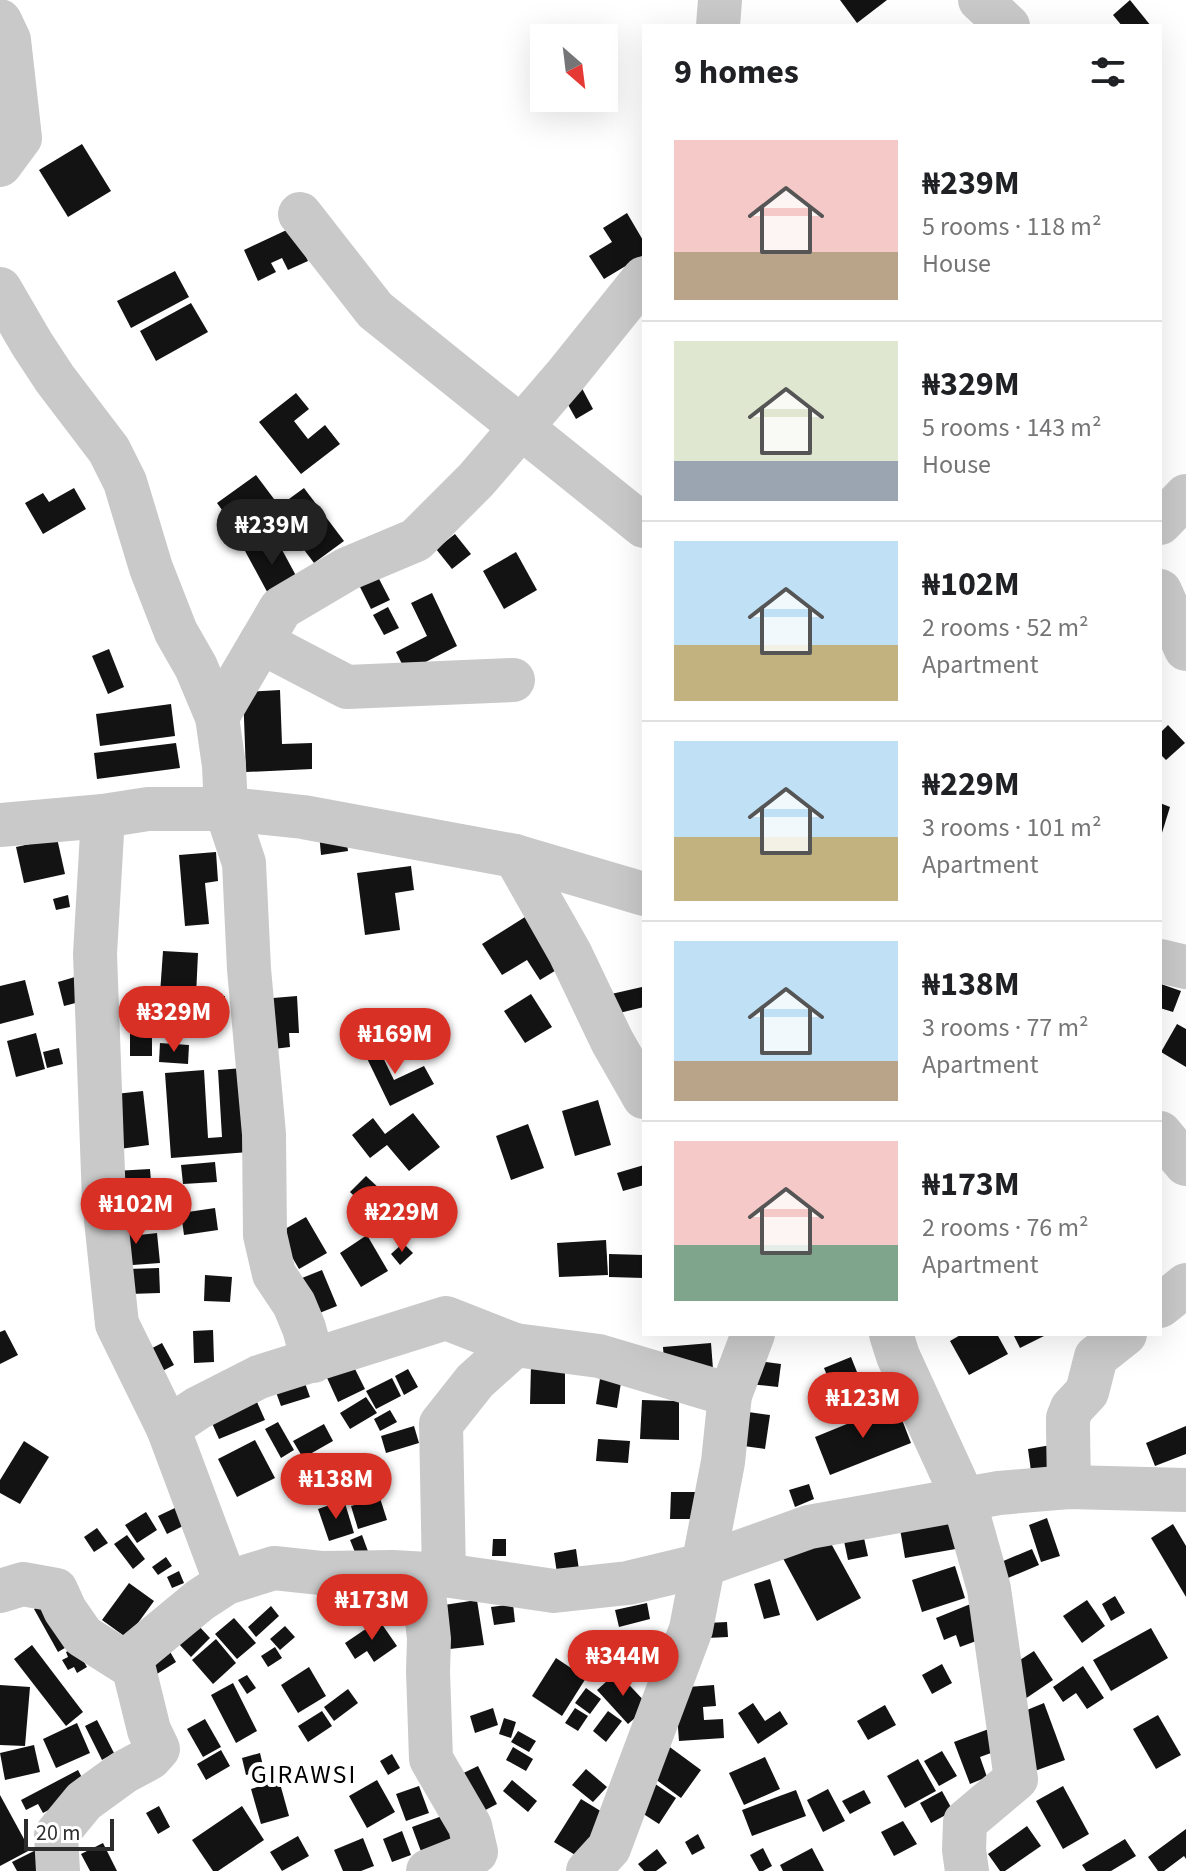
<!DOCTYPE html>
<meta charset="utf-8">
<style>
body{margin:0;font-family:"Source Sans 3",sans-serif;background:#f2f2f2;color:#202124;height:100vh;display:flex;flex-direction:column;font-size:30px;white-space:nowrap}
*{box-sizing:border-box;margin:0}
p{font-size:26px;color:#757577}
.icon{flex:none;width:44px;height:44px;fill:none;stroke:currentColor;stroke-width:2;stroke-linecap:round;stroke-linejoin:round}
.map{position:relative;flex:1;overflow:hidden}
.drawer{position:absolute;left:642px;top:24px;width:520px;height:1312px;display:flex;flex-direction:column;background:#fff;border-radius:0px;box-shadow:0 8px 32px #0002}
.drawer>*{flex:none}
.needle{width:52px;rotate:152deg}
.buttons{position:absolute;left:530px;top:24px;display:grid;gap:16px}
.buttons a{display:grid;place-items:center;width:88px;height:88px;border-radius:0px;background:#fff;box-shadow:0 8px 32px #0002;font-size:40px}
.scale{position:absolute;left:24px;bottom:20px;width:90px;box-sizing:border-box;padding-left:8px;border:4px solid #2c2c2c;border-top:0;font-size:22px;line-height:28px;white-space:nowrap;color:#2c2c2c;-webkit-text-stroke:6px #fff;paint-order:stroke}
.price{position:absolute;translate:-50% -68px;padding:0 18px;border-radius:28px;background:#d93025;color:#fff;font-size:26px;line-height:52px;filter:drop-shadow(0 2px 4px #0008)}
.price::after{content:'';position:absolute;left:50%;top:48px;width:24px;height:18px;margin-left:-12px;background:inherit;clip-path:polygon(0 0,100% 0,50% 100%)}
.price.on{background:#222;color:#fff}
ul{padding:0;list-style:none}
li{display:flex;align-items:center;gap:24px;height:200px;padding:0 32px}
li+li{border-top:2px solid #e0e0e0}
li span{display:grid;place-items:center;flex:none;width:224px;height:160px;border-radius:0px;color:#555}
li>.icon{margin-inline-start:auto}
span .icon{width:96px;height:96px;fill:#fffc;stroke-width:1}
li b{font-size:34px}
h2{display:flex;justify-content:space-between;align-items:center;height:96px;padding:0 32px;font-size:34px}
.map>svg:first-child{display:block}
</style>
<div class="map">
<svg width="1186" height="1871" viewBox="0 0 1186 1871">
<rect width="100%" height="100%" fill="#fff"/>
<!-- building -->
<g fill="#131313">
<path d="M840 0H887L857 23Z"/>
<path d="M1130 0 1151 26H1122L1113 15Z"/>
<path d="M82 144 111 191 68 217 39 170Z"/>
<path d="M627 213 644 242V255L604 279 589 256 612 242 603 228Z"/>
<path d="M293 227 308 261 288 270 282 258 271 263 276 272 258 281 244 250Z"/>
<path d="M175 271 189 297 131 328 117 301Z"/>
<path d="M191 303 208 332 156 361 140 331Z"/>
<path d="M576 377 593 409 576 419 558 387Z"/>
<path d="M296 393 309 409 294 421 308 439 325 425 340 444 301 474 259 422Z"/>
<path d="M256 475 277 503 238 532 217 503Z"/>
<path d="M74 488 86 509 43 534 25 503 43 493 49 502Z"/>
<path d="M304 488 344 541 314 563 274 510Z"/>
<path d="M455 534 471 554 452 569 436 549Z"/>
<path d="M274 535 300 583 271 599 245 551Z"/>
<path d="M516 552 537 590 504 609 483 571Z"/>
<path d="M376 573 390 600 371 609 358 583Z"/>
<path d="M432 593 457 646 406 672 396 652 427 636 411 603Z"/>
<path d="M388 607 399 628 384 635 373 615Z"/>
<path d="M109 649 124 687 108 694 92 656Z"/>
<path d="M280 690 282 744 312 743V769L246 772 243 692Z"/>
<path d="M171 704 175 736 100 746 96 714Z"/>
<path d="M1168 725 1185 743 1166 760 1160 754V733Z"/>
<path d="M176 743 180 768 97 779 94 753Z"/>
<path d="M1160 803 1170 807 1161 836H1160Z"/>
<path d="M345 830 348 851 321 855 319 832Z"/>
<path d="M57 838 65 874 24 883 16 847Z"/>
<path d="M216 852 218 881 205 883 209 924 185 926 179 855Z"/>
<path d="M411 866 414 890 395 893 400 930 365 935 357 873Z"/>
<path d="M68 895 70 907 56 910 53 899Z"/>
<path d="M525 917 558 969 540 980 527 960 502 975 482 944Z"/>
<path d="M163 951 198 953 196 996 160 994Z"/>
<path d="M85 974 91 999 64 1006 58 982Z"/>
<path d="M25 980 34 1015 0 1024V986Z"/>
<path d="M1161 984 1181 991 1173 1012 1160 1008Z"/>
<path d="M642 987 644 1007 611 1015 607 995Z"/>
<path d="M531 994 552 1027 525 1043 504 1011Z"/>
<path d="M201 995 225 996 224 1017H200Z"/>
<path d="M297 996 299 1033H289L290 1047 265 1050 261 999Z"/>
<path d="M159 997 194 998 193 1038 157 1037Z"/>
<path d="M1177 1024 1186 1029V1067L1161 1052Z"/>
<path d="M152 1025V1056H130V1026Z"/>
<path d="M36 1033 45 1069 16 1077 7 1041Z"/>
<path d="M373 1037 394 1080 424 1066 434 1084 390 1106 360 1044Z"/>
<path d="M160 1043 189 1045 188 1064 159 1062Z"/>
<path d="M59 1048 63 1064 47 1068 43 1052Z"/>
<path d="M243 1068 249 1152 171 1158 165 1073 204 1070 208 1138 222 1137 218 1070Z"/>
<path d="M143 1091 149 1145 112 1150 106 1095Z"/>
<path d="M598 1100 611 1145 575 1156 562 1111Z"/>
<path d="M413 1113 440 1147 409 1171 387 1145 370 1158 352 1135 373 1118 385 1134Z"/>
<path d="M528 1124 544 1168 511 1180 496 1136Z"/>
<path d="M215 1162 217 1182 183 1184 181 1165Z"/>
<path d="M644 1165V1185L623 1191 617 1173Z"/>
<path d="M150 1169 153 1205 117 1208 115 1171Z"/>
<path d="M366 1176 397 1205 381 1222 350 1192Z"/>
<path d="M215 1208 218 1230 184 1235 181 1213Z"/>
<path d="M306 1217 327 1253 299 1269 278 1233Z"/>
<path d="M138 1222 139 1235 157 1233 160 1263 119 1266 116 1223Z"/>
<path d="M367 1235 388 1271 361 1287 340 1253Z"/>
<path d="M606 1240 608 1275 559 1277 557 1243Z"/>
<path d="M403 1243 413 1253 400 1265 391 1254Z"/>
<path d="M609 1254 644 1255V1278L609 1277Z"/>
<path d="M159 1268 160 1293 129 1294 128 1269Z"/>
<path d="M322 1270 337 1306 307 1318 292 1282Z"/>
<path d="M205 1275 232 1277 230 1302 204 1301Z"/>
<path d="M5 1330 18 1355 0 1364V1332Z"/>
<path d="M213 1330 214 1362 194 1363 193 1331Z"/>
<path d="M962 1334H997L1008 1354 969 1375 950 1341Z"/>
<path d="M1013 1334H1048L1020 1348Z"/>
<path d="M162 1343 174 1365 147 1379 135 1357Z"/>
<path d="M711 1343 713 1369 665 1374 663 1347Z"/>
<path d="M349 1357 365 1389 338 1402 323 1369Z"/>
<path d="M851 1357 859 1377 832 1388 824 1368Z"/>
<path d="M751 1360 781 1364 778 1387 749 1384Z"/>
<path d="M531 1366H565V1404H530Z"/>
<path d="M408 1369 418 1387 404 1395 395 1376Z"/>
<path d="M301 1372 310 1397 281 1406 272 1381Z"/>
<path d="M601 1372 622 1376 617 1408 596 1404Z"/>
<path d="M392 1378 401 1396 376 1409 366 1391Z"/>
<path d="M253 1393 265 1420 219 1439 207 1412Z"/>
<path d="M366 1397 377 1413 350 1429 340 1413Z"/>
<path d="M642 1400 679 1401V1440L640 1439Z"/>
<path d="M896 1404 911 1443 830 1475 815 1437Z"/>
<path d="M390 1410 397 1422 380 1431 374 1419Z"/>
<path d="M741 1411 770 1415 765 1449 736 1445Z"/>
<path d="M278 1422 294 1450 281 1458 265 1429Z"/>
<path d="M324 1424 333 1441 303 1458 293 1441Z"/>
<path d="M414 1426 419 1443 386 1453 381 1436Z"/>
<path d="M1186 1426V1454L1155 1466 1146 1443Z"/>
<path d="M598 1439 630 1441 628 1463 596 1461Z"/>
<path d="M255 1440 275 1478 237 1497 218 1459Z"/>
<path d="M24 1441 49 1457 20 1504 0 1493V1480Z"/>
<path d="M1057 1444 1060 1466 1031 1471 1028 1449Z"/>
<path d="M809 1484 814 1499 795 1507 789 1490Z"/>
<path d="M671 1492H699L698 1519H670Z"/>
<path d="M380 1498 387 1520 358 1529 351 1506Z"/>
<path d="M344 1500 354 1533 329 1541 318 1509Z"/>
<path d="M177 1507 185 1525 167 1534 158 1516Z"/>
<path d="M146 1512 157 1530 137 1543 125 1525Z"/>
<path d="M955 1513 961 1548 905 1558 899 1523Z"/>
<path d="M1047 1518 1060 1556 1041 1562 1029 1525Z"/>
<path d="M1173 1524 1186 1546V1597L1151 1538Z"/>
<path d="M822 1527 861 1598 817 1621 779 1551Z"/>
<path d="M97 1528 108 1543 94 1552 84 1537Z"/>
<path d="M127 1535 145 1559 133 1569 114 1544Z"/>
<path d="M362 1535 372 1562 361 1567 350 1540Z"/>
<path d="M864 1538 868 1556 848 1560 844 1541Z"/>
<path d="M493 1539H506V1556H492Z"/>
<path d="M576 1549 580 1577 558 1580 554 1553Z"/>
<path d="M1032 1549 1039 1565 994 1584 1001 1562Z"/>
<path d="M166 1557 172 1566 158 1575 152 1567Z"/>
<path d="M955 1566 965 1598 922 1612 912 1580Z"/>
<path d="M179 1571 184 1583 172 1588 167 1577Z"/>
<path d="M770 1579 780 1615 764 1619 754 1584Z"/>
<path d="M129 1583 154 1601 127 1638 102 1620Z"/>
<path d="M1115 1596 1125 1613 1111 1621 1102 1604Z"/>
<path d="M51 1600 75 1642 58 1652 34 1609Z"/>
<path d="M477 1600 484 1645 450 1649 444 1605Z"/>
<path d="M1087 1600 1105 1626 1082 1643 1063 1616Z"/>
<path d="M647 1603 650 1619 619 1627 615 1610Z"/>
<path d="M973 1603 987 1637 960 1647 956 1635 944 1640 936 1618Z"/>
<path d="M513 1604 515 1622 494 1625 491 1607Z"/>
<path d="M271 1606 279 1616 256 1637 248 1627Z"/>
<path d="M234 1618 256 1643 237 1659 215 1634Z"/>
<path d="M379 1620 397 1646 374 1662 367 1651 355 1659 345 1643Z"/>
<path d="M727 1622 728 1637 707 1638V1623Z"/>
<path d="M197 1624 210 1638 191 1657 178 1643Z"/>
<path d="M285 1626 295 1637 280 1650 270 1639Z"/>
<path d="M1151 1628 1168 1658 1111 1691 1093 1660Z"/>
<path d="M216 1639 236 1663 213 1684 192 1660Z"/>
<path d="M165 1643 176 1662 149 1679Z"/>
<path d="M32 1645 83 1712 66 1726 14 1659Z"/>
<path d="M75 1647 87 1667 77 1673 74 1667 68 1670 62 1660 68 1657 66 1652Z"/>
<path d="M275 1647 282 1658 268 1667 261 1656Z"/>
<path d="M1034 1651 1053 1680 1025 1699 1006 1669Z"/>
<path d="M556 1658 586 1678 562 1716 532 1696Z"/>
<path d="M942 1664 952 1683 932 1694 922 1675Z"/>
<path d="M1083 1666 1104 1698 1087 1709 1076 1693 1063 1702 1053 1687Z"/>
<path d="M309 1667 326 1696 298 1713 281 1685Z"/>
<path d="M617 1672 649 1706 628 1724 597 1690Z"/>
<path d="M247 1675 256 1688 247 1694 238 1680Z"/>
<path d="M233 1683 257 1731 236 1743 211 1695Z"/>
<path d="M0 1685 30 1687 25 1746 0 1745Z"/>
<path d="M714 1685 716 1706 703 1707 704 1720 723 1719 724 1738 679 1741 675 1688Z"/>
<path d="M586 1688 601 1699 590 1714 575 1703Z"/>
<path d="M348 1689 358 1703 334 1721 324 1707Z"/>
<path d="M753 1703 765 1721 780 1711 788 1724 758 1744 738 1713Z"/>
<path d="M1044 1703 1065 1760 1032 1772 1012 1716Z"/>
<path d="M885 1705 896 1725 868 1740 857 1721Z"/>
<path d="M493 1708 498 1725 475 1733 470 1716Z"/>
<path d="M575 1708 588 1716 578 1731 565 1723Z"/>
<path d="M322 1711 332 1726 308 1742 298 1726Z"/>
<path d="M608 1711 622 1721 606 1742 593 1731Z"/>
<path d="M1158 1715 1181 1755 1156 1769 1133 1729Z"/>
<path d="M504 1718 516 1722 511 1738 499 1734Z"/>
<path d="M205 1719 221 1747 203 1757 187 1729Z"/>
<path d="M97 1720 114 1753 102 1760 85 1726Z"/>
<path d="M77 1723 90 1753 56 1768 43 1739Z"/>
<path d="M994 1727 1002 1749 980 1757 987 1777 970 1784 954 1742Z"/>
<path d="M518 1731 536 1741 529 1752 511 1742Z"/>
<path d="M34 1745 40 1772 5 1780 0 1753Z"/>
<path d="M667 1745 701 1770 681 1798 647 1773Z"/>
<path d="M513 1747 533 1759 526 1771 506 1760Z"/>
<path d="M221 1750 230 1766 206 1780 197 1764Z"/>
<path d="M942 1751 957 1776 939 1786 924 1761Z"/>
<path d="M260 1753 264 1770 246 1775 242 1758Z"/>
<path d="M392 1754 400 1768 388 1775 380 1761Z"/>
<path d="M765 1757 780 1789 744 1805 729 1773Z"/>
<path d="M918 1759 936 1791 905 1808 887 1776Z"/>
<path d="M478 1766 497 1804 470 1818 451 1779Z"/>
<path d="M586 1769 607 1787 593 1802 572 1785Z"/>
<path d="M78 1770 88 1789 43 1813 38 1804 26 1810 21 1800Z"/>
<path d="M648 1779 676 1798 659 1824 631 1806Z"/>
<path d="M279 1780 289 1816 261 1824 251 1789Z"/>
<path d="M377 1780 395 1812 367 1828 349 1796Z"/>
<path d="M512 1780 537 1801 528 1812 503 1791Z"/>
<path d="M419 1786 429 1813 406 1821 396 1794Z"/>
<path d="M1063 1786 1089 1834 1063 1849 1036 1801Z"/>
<path d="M828 1789 845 1821 823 1832 807 1800Z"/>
<path d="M796 1790 806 1816 752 1836 742 1810Z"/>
<path d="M864 1790 871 1803 850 1814 842 1801Z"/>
<path d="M942 1791 953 1811 931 1823 920 1803Z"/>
<path d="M0 1795 30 1850 0 1866Z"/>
<path d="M581 1799 612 1818 585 1861 554 1842Z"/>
<path d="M159 1806 170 1827 158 1834 146 1813Z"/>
<path d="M242 1806 264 1840 218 1871H213L192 1840Z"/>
<path d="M453 1812 467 1850 426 1865 412 1827Z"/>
<path d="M903 1821 917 1844 894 1856 881 1832Z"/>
<path d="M1027 1826 1041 1846 1005 1871H1000L988 1854Z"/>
<path d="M1186 1829V1859L1184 1856 1164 1871H1158L1148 1857Z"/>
<path d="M402 1831 411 1855 392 1862 383 1839Z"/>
<path d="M698 1834 705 1848 692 1855 685 1842Z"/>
<path d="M298 1836 309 1856 282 1871 270 1852Z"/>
<path d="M363 1838 374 1866 361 1871H343L334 1850Z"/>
<path d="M1125 1839 1136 1856 1111 1871H1086L1082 1865Z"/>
<path d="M103 1843 117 1871H90L81 1854Z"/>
<path d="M763 1848 772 1866 763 1871H759L750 1855Z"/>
<path d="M812 1848 824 1871H783L780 1865Z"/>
<path d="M657 1849 667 1863 656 1871H644L638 1864Z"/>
<path d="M36 1850 48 1871H17L12 1862Z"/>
</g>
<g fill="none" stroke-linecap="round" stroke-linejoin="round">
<!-- minor -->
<g stroke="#c9c9c9" stroke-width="44">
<path d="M980 0 1008 26"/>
<path d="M0 21 9 40 20 138 0 165"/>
<path d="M718 26 720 0"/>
<path d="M300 214 375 310 644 526"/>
<path d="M0 289 32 344 55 379 109 450 125 482 151 568 176 632 196 667 217 717 224 766 226 809 244 863 249 969 264 1134 265 1235 274 1274 294 1304 304 1328 313 1361"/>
<path d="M1160 523 1186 496"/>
<path d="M1160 591 1186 649"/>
<path d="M261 642 347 687 513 680"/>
<path d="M217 717 281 608 347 569 416 540 476 480 566 375 644 278"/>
<path d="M103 816 95 954 104 1201 117 1324 168 1428"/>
<path d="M0 825 103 816 148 809H226L257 812 303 817 515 856 644 894"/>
<path d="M515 856 570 953 612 1041 644 1097"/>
<path d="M1160 961 1186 967"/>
<path d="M1160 1133 1186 1164"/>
<path d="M1160 1306 1186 1285"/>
<path d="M891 1334 898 1356 964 1500 989 1589 1016 1779 965 1822 964 1850 967 1871"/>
<path d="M1069 1487 1068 1429V1418L1072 1408 1087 1392 1096 1357 1125 1334"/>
<path d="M422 1574 429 1639 428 1671 431 1759 470 1826 476 1852 428 1871"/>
<path d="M444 1575 441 1424 475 1381 515 1345 599 1356 730 1395"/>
<path d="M226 1583 168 1428 198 1408 259 1377 446 1318 515 1345"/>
<path d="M0 1591 23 1584 56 1590 65 1610 83 1636 132 1667"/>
<path d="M58 1871 56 1835 84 1801 124 1772 150 1758 158 1749 149 1730 131 1657 200 1600 226 1583 274 1568 321 1573 393 1572 444 1575 554 1591 628 1583 703 1565 809 1527 999 1493 1069 1487 1186 1490"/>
<path d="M588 1871 609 1848 691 1629 723 1462 730 1395 753 1334"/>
</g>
</g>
<g text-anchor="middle" stroke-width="8" stroke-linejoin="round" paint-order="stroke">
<!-- quarter labels -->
<g font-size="26" letter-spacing="2" fill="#000" stroke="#fff">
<text x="304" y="1783">GIRAWSI</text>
</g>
</g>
</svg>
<div class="buttons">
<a><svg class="needle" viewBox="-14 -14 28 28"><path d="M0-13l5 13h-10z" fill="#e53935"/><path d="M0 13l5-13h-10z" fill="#757577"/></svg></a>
</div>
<div class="scale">20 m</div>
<b class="price on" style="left:272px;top:567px">₦239M</b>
<b class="price" style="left:174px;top:1054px">₦329M</b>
<b class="price" style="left:395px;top:1076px">₦169M</b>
<b class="price" style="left:136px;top:1246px">₦102M</b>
<b class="price" style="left:402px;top:1254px">₦229M</b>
<b class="price" style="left:863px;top:1440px">₦123M</b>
<b class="price" style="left:336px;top:1521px">₦138M</b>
<b class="price" style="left:372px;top:1642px">₦173M</b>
<b class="price" style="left:623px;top:1698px">₦344M</b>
<section class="drawer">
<h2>9 homes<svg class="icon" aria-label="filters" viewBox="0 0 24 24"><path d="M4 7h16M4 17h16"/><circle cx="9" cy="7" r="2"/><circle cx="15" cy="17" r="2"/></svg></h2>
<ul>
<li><span style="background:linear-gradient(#f6c9c9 70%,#b9a48a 0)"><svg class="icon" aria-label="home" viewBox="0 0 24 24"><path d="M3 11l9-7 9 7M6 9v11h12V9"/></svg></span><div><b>₦239M</b><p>5 rooms · 118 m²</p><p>House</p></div></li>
<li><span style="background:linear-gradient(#dfe7d0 75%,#9aa5b1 0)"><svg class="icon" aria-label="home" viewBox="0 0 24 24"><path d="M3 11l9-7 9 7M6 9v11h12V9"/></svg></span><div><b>₦329M</b><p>5 rooms · 143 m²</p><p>House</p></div></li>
<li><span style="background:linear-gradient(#bfe0f5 65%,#c2b280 0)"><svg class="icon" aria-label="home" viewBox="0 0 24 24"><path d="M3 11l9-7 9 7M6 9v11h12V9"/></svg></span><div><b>₦102M</b><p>2 rooms · 52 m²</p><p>Apartment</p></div></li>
<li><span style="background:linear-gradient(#bfe0f5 60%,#c2b280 0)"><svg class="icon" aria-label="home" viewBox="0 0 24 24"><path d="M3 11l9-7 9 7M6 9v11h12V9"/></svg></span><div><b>₦229M</b><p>3 rooms · 101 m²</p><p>Apartment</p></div></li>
<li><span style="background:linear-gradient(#bfe0f5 75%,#b9a48a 0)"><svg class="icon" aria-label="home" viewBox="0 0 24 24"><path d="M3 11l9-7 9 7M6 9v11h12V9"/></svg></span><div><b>₦138M</b><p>3 rooms · 77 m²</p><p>Apartment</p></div></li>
<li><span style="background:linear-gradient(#f6c9c9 65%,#7fa58c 0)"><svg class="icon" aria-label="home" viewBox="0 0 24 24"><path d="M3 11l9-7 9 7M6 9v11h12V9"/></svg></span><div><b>₦173M</b><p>2 rooms · 76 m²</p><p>Apartment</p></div></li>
</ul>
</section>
</div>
